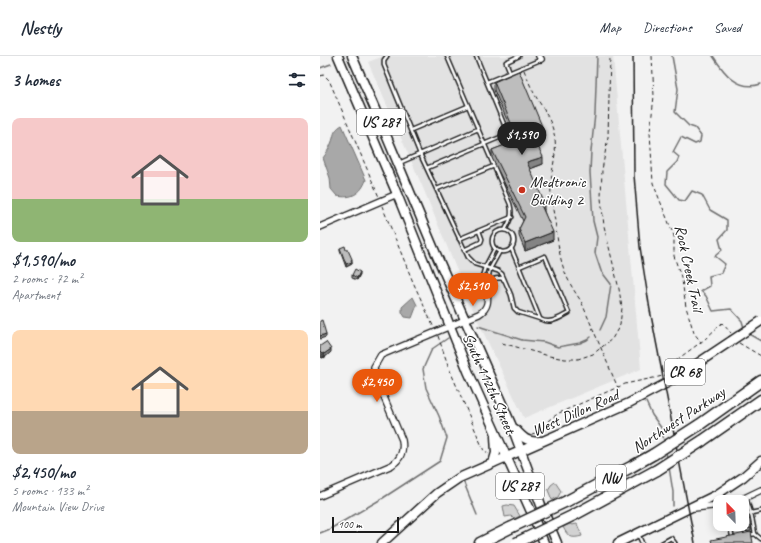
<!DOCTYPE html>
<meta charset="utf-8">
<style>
body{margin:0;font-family:Caveat,sans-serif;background:#f6f6f7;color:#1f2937;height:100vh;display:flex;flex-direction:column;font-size:15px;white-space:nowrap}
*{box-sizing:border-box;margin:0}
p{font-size:13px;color:#747a83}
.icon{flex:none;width:22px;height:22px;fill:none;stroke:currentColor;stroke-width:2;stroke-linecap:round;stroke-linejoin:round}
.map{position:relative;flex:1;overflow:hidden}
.sheet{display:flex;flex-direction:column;background:#fff;width:320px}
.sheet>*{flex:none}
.needle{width:26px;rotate:337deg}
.tools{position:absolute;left:393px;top:439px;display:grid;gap:8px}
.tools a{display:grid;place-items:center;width:36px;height:36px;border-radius:8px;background:#fff;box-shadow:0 2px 10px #0003;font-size:20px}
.scale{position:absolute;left:12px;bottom:10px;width:67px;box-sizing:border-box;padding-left:4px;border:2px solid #1c1c1c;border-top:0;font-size:11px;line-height:14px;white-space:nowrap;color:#1c1c1c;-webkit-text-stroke:3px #fff;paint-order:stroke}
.price{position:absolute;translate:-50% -34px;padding:0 9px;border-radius:14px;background:#ea580c;color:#fff;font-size:13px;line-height:26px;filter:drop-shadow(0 1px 2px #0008)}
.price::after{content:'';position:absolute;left:50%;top:24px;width:12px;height:9px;margin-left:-6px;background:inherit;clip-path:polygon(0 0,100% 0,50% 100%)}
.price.selected{background:#222;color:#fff}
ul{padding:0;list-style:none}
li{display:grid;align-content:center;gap:8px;height:212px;padding:0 12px}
li span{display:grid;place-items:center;height:124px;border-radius:8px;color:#555}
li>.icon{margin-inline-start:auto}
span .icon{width:72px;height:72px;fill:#fffc;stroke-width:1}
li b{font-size:17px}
h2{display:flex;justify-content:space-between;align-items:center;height:48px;padding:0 12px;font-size:17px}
header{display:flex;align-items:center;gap:24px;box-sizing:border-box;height:56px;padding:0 20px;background:#fff;border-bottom:1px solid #e0e1e3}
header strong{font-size:19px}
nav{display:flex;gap:22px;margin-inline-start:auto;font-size:14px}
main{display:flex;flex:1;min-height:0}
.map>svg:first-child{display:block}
</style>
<header>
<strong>Nestly</strong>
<nav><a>Map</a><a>Directions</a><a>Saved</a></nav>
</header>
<main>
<section class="sheet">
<h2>3 homes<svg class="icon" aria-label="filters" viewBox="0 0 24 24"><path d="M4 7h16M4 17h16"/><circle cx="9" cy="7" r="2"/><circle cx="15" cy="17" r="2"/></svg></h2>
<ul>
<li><span style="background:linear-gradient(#f6c9c9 65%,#8fb573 0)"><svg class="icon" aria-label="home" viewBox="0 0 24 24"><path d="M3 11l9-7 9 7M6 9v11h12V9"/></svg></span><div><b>$1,590/mo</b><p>2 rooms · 72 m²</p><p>Apartment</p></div></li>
<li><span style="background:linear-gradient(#ffd9b3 65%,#b9a48a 0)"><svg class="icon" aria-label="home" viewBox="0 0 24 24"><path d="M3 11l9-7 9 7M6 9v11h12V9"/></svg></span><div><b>$2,450/mo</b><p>5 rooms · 133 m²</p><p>Mountain View Drive</p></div></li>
</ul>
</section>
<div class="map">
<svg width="441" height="487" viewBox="0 0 441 487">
<rect width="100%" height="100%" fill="#f2f2f2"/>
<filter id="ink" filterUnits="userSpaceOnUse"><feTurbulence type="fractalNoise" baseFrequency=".025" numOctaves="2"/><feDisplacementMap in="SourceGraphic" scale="8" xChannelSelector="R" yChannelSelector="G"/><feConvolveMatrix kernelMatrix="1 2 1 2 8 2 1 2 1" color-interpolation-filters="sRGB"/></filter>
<g filter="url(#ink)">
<!-- built -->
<path fill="#e2e2e2" d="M64 0H293L321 313 204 362 156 261 103 132 48 6Z"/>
<!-- green -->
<g fill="#d2d2d2" stroke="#777">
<path d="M235 426 241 435 238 441 232 444 228 434 231 429Z"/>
<path d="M187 449 194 450 200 460 194 463 191 460 185 461 183 450Z"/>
<path d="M250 468 252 469 257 468 262 480C251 483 248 481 243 471Z"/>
</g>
<!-- water -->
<g fill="#a8a8a8" stroke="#707070">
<path d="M22 69 46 124C41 138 31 143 17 140L11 133 10 122 3 102C6 98 9 93 11 88 15 79 12 75 22 69Z"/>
<path d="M93 241 97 249 92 262 85 261 82 256V251Z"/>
</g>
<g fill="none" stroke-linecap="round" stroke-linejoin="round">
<!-- stream -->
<g stroke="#707070" stroke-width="1.5">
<path d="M277 0 275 58 271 95 270 116 273 165 277 181 275 197 281 215 291 228 286 261 280 274"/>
<path d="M352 0 358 33 355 56 369 70 375 72 381 80 380 86 375 88 361 81 353 96 359 101 357 106 347 116 346 128 359 144 365 145 372 135 382 139 390 154 407 164V174L399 183 402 194 395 200 405 208 401 217 389 220 390 230 381 235 386 240 393 255 411 253 422 265 424 272"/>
<path d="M393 0C404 17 418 36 441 28"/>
<path d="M0 12 11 8"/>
<path d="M158 270 202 284 224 286 238 291 260 287 267 284 271 281"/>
<path d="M427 277 441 285"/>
<path d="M326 346 332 359 342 373 344 386"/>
<path d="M346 395 347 403"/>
<path d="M349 411 353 436V450"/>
<path d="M144 427 157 459"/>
<path d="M0 477 10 473 63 442 120 405 127 382 119 360 106 332 103 313 112 293 128 282"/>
</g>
<!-- lane casing -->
<g stroke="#1c1c1c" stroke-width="5.5">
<g id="lane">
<path d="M67 0 64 4V9L100 98 158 73"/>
<path d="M127 0 190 148C193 159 190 165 185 174"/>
<path d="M190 16 186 6 199 0"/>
<path d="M167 26 220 4"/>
<path d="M91 74 148 50"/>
<path d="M188 78 193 89"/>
<path d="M79 107 100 98 148 201 155 208 178 215 182 218 191 239 194 252 198 256 220 263"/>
<path d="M107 112 188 78 156 0"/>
<path d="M117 133 174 110"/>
<circle cx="183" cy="185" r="11"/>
<path d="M139 183 192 161"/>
<path d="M191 192 199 211"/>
<path d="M144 194 161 186 162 183 159 175"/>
<path d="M225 200 249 257C239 262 230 269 220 263L199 211Z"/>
<path d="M167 230 170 213 180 195"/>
<path d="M168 231C171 224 174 222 181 222L184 224"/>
<path d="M166 232 162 221 165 211 175 192"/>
<path d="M422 459 431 457 426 442"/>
<path d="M410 468 412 480"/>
<path d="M318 478 322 487"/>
<path d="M435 478 441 483"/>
<path d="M429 479 435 478 431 457 441 455"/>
<path d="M342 487 351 482 355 487"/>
</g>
</g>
<!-- street casing -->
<g stroke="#1c1c1c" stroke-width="8">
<g id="street">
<path d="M219 0 221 3"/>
<path d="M0 171 77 138"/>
<path d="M0 440 72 409C81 403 84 395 82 384L55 320 54 311 61 299 159 258C169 252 168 244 167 233"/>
<path d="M416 446 441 434"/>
<path d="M374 452 400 449"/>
</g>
</g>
<!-- primary casing -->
<g stroke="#1c1c1c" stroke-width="11">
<g id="primary">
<path d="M18 0 77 138 148 315 213 460 224 487"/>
<path d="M32 0 61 67 116 198 191 368 221 449 237 487"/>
<path d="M195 373C203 382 208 387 220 385"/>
<path d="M173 407 176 397 175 380"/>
<path d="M62 487 117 437 139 422 307 348 351 325 411 285"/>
<path d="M298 487 396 439 423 421 441 405"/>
</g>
</g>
<!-- highway casing -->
<g stroke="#1c1c1c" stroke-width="13">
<g id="highway">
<path d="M379 369 441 325"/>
<path d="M382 385 441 344"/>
<path d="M247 445 311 411 334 398"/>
<path d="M254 459 337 414"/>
<path d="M160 487 190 472"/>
</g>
</g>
<!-- path -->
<g stroke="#1c1c1c" stroke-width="1" stroke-dasharray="4 3" stroke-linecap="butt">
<path d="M332 0 334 40 330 76 333 127 354 180V200L362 224 366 251 374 277 381 286"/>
<path d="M204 14C208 24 212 35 218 44 226 57 233 68 235 83 237 99 231 114 231 129 230 141 233 153 235 165 240 201 240 215 261 245L298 332"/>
<path d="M0 20 4 19 9 24 59 141"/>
<path d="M62 150 93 226 114 272"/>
<path d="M118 280 129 312 164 395 169 397"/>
<path d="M182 287 229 300 245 303H258L273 298 292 283 300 269 302 252 299 233 284 170 281 142 282 114 288 81 290 0"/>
<path d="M419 287 441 300"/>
<path d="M212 378 218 376 229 364 239 357 305 328 343 320 349 317 355 305 384 284 402 267 411 277"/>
</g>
<!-- lane -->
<use href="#lane" stroke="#fff" stroke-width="2.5"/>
<!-- street -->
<use href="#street" stroke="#fff" stroke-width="5.5"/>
<!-- primary -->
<use href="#primary" stroke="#fff" stroke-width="8"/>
<!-- highway -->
<use href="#highway" stroke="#fff" stroke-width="10"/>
<!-- rail -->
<path stroke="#1c1c1c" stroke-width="1.5" d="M313 0 314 119 320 191 330 254 375 487"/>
<!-- primary-bridge casing -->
<g stroke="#1c1c1c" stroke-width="11" stroke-linecap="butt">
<path id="primary-bridge" d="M411 285 441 265"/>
</g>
<!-- highway-bridge casing -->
<g stroke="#1c1c1c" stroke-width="13" stroke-linecap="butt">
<g id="highway-bridge">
<path d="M334 398 379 369"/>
<path d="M337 414 382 385"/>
<path d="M190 472 247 445"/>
<path d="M196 487 254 459"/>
</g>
</g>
<!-- primary-bridge -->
<use href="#primary-bridge" stroke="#fff" stroke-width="8"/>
<!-- highway-bridge -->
<use href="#highway-bridge" stroke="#fff" stroke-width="10"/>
</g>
<!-- wall -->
<g fill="#a3a3a3" stroke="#1c1c1c">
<path d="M174 26 224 83 216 86 223 108 210 113 224 154V155L233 184 205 195 199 180V173L203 165 172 102V94L196 85 174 34Z"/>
<path d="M20 192 32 206V208L26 211 20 195Z"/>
<path d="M40 218 37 224 32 222V219Z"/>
<path d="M0 290 11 296 4 302V301L2 302 0 300Z"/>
<path d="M420 468H422L431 472V475L422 476Z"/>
</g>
<!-- shaded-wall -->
<g fill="#848484" stroke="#1c1c1c">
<path d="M224 75V83L213 87V80Z"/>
<path d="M223 101V108L207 114V106Z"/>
<path d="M224 146V154L221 156V149Z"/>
<path d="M233 176V184L205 195V187Z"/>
<path d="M32 203V208L26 211V208Z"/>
<path d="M40 216V218L37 224V222Z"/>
<path d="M6 278V281L0 283V280Z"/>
<path d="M11 293V296L4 302V298Z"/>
<path d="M4 297V301L2 302V298Z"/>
</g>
<!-- building -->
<g fill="#bdbdbd" stroke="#1c1c1c">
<path d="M199 15 224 75 213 80 223 101 207 106 224 146 221 149 233 176 205 187 199 173 205 161 172 94 198 84 174 26Z"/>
<path d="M25 190 26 194H28L32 203 31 204 32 206 26 208 20 192Z"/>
<path d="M35 213 40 216 37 222 32 219Z"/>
<path d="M2 264 6 278 0 280V265Z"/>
<path d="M6 286 11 293 4 298V297L2 298 0 296V290Z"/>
<path d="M430 463 431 472 422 474 421 468H422V464Z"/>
<path d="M431 476 433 487H392L391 484Z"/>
</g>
</g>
<!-- markers -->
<circle fill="#c8321e" stroke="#fff" stroke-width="1.5" cx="202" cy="134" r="4"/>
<g text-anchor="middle" stroke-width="3" stroke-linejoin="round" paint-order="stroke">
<!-- shield labels -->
<g fill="#fff" stroke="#606060" stroke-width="1">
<rect x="37" y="53" width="48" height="26" rx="3"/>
<rect x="345" y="303" width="40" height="26" rx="3"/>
<rect x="276" y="409" width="30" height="26" rx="3"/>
<rect x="176" y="417" width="48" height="26" rx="3"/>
</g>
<g font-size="15" font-weight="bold" fill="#1c1c1c">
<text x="61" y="71">US 287</text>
<text x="365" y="321">CR 68</text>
<text x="291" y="427">NW</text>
<text x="200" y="435">US 287</text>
</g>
<!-- poi labels -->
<g font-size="16" fill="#1c1c1c" stroke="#fff" text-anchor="start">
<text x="210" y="131">Medtronic<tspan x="210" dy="18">Building 2</tspan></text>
</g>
<!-- street labels -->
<g font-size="16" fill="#1c1c1c" stroke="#fff">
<text transform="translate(370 212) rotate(78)" y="6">Rock Creek Trail</text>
<text transform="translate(170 327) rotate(66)" y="6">South 112th Street</text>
<text transform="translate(255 356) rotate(-24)" y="6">West Dillon Road</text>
<text transform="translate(358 363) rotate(-33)" y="6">Northwest Parkway</text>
</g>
</g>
</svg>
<div class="tools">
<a><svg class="needle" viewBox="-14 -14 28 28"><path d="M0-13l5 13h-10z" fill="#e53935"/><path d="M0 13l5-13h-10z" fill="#747a83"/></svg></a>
</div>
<div class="scale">100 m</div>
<b class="price selected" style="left:202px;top:100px">$1,590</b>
<b class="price" style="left:153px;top:251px">$2,510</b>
<b class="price" style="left:57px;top:347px">$2,450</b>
</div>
</main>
